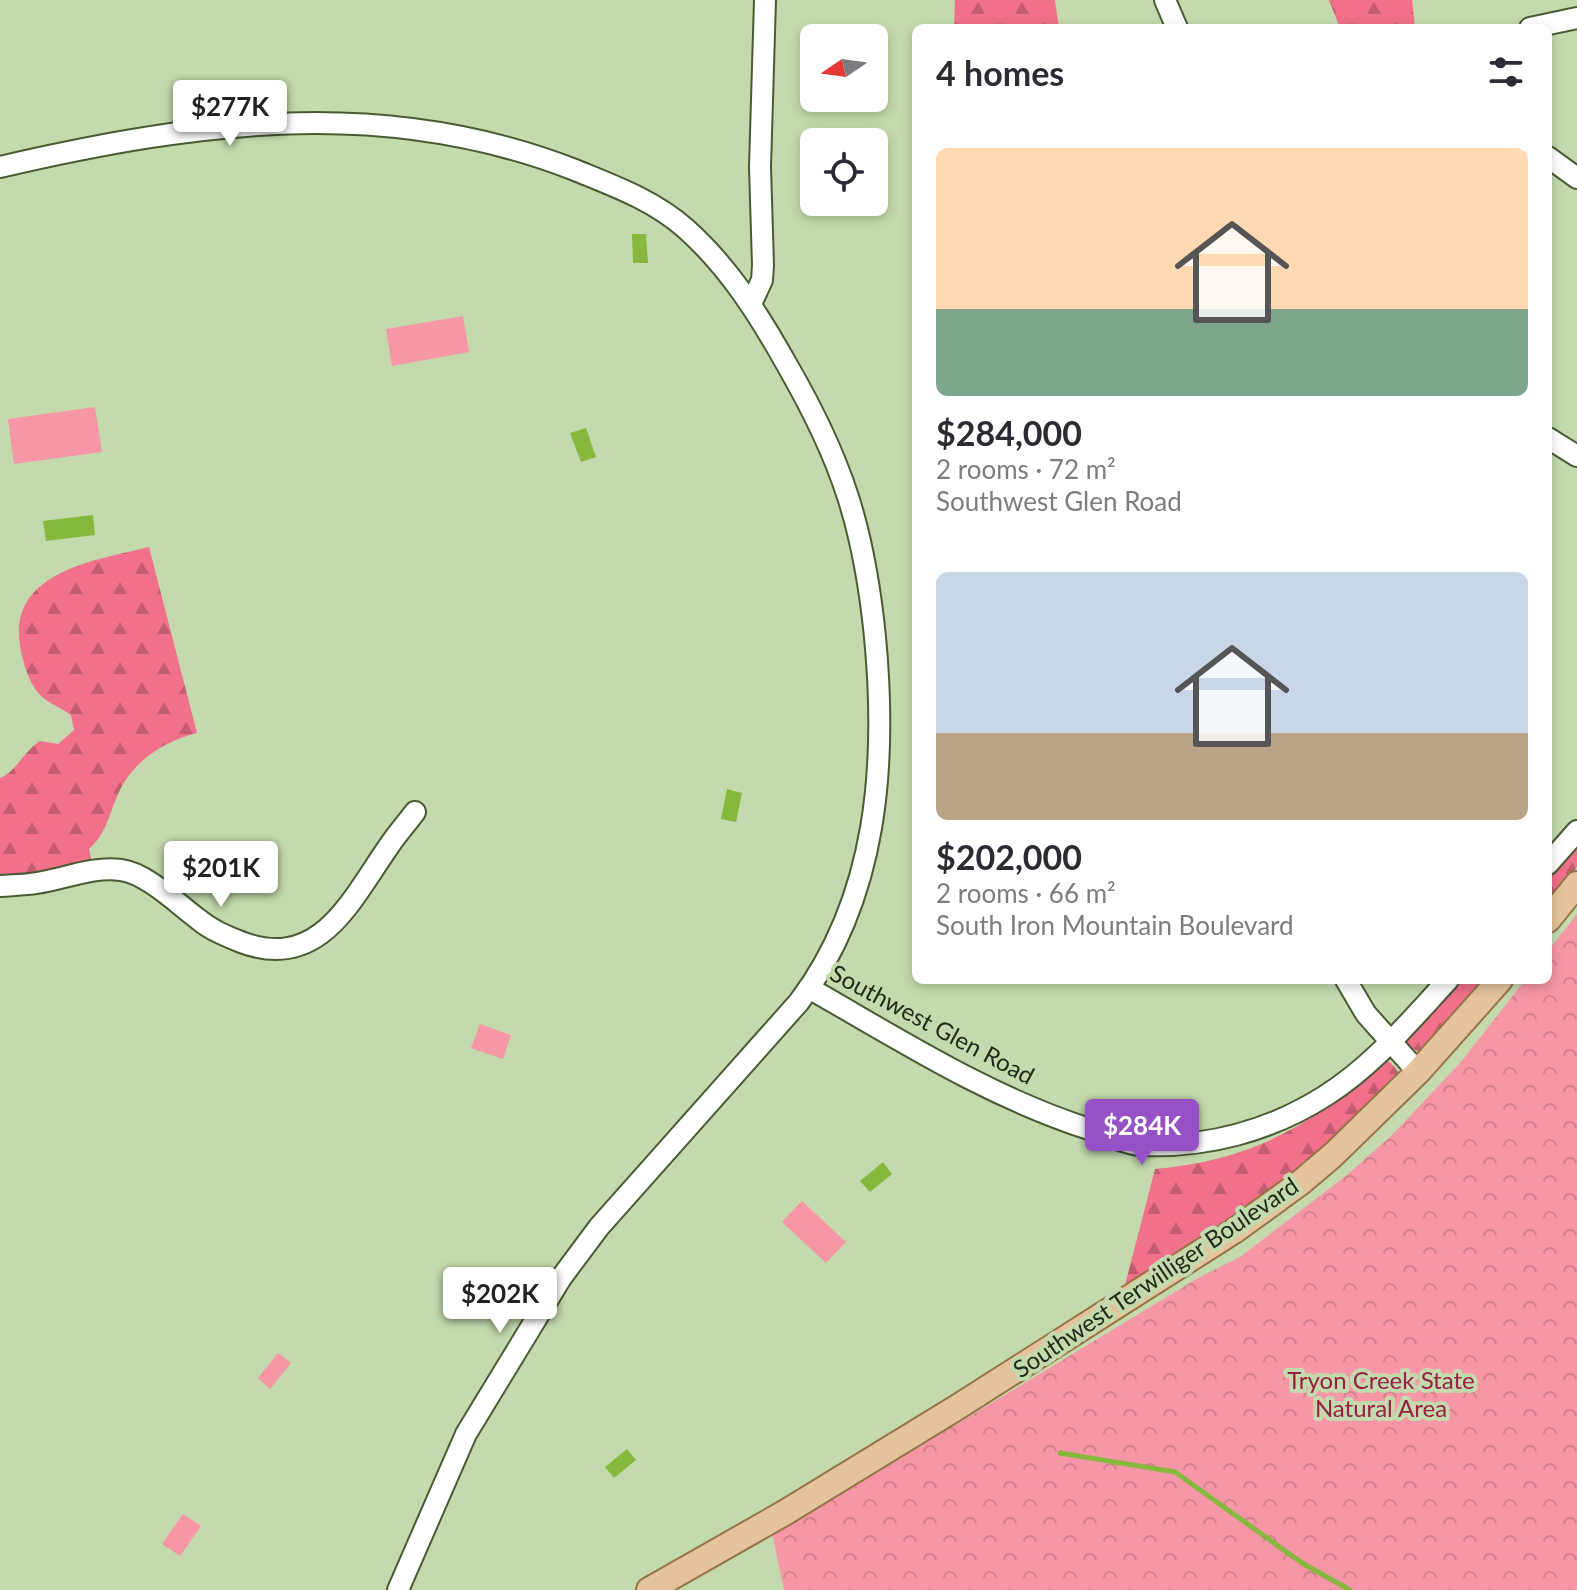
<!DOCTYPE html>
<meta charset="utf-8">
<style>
body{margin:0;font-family:Lato,sans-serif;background:#f7f7f7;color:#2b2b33;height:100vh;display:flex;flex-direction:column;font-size:30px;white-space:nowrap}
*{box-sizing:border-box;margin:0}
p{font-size:26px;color:#7c7c81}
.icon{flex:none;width:44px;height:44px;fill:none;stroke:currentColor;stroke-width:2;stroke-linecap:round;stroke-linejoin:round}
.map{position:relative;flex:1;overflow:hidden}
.details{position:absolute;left:912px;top:24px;width:640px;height:960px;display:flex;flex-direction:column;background:#fff;border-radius:12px;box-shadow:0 4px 12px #0003}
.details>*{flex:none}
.needle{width:52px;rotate:257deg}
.controls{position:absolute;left:800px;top:24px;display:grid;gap:16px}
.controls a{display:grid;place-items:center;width:88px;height:88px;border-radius:12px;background:#fff;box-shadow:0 4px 12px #0003;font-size:40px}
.price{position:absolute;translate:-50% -68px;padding:0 18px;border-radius:8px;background:#fff;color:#222;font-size:26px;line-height:52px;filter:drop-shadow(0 2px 4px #0008)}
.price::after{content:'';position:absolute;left:50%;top:48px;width:24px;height:18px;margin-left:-12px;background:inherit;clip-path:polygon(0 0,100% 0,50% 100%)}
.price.selected{background:#9551c5;color:#fff}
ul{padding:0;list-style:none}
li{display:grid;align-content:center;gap:16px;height:424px;padding:0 24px}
li span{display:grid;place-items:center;height:248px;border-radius:12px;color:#555}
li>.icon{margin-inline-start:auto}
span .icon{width:144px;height:144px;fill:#fffc;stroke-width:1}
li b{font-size:34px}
h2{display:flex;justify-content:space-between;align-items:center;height:96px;padding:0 24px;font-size:34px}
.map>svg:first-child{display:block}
</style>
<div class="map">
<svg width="1577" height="1590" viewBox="0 0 1577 1590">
<defs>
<pattern id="forest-firs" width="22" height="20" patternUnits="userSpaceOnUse" patternTransform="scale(2)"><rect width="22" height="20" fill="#f1708b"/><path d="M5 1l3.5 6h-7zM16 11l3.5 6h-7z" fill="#c35c71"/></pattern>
<pattern id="park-crowns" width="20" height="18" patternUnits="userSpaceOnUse" patternTransform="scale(2)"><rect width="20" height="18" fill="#f796a6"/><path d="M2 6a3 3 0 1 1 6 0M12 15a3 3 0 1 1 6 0" fill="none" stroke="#d3818e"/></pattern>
</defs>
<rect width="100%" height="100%" fill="#c4daad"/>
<!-- forest -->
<g fill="url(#forest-firs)">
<path d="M955 0H1055L1059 28H954Z"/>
<path d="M1329 0H1412L1415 28H1340Z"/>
<path d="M149 547 197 733C161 742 129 764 116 799 108 818 105 835 89 849L92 863 52 872 0 878V778C16 772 23 752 40 741L58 744 74 730 71 715C59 706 45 703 36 690 29 680 25 668 22 656 12 615 26 589 65 571 90 559 122 554 149 547Z"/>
<path d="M1577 840V867L1548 903V873Z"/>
<path d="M1456 980H1486L1422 1052 1415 1050 1401 1039Z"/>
<path d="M1386 1059C1395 1067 1402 1072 1398 1085L1271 1193 1123 1293 1155 1169C1255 1160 1313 1124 1386 1059Z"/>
</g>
<!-- park -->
<path fill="url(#park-crowns)" d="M1577 914V1590H784L772 1533 815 1510 1198 1278 1240 1257 1347 1175 1392 1135 1461 1062 1525 980H1548V951Z"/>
<!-- pitch -->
<g fill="#f796a6">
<path d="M463 316 469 352 392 366 386 329Z"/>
<path d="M95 407 102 452 14 464 8 419Z"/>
<path d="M480 1024 511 1035 503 1059 471 1048Z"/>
<path d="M802 1201 846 1242 826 1263 782 1222Z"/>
<path d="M278 1353 291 1363 270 1389 258 1378Z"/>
<path d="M183 1514 201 1526 180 1556 162 1544Z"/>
</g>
<!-- water -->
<g fill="#85b83d">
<path d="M632 234H646L648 263H633Z"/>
<path d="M586 428 596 457 581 462 570 433Z"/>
<path d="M93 515 95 535 46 541 43 521Z"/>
<path d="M727 789 742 793 736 822 721 819Z"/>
<path d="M883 1162 892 1174 870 1192 860 1181Z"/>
<path d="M627 1449 636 1460 614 1478 605 1467Z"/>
</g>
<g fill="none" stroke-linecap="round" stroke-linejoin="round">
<!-- stream -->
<path stroke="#85b83d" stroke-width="5" d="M1060 1453 1175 1472 1302 1563 1350 1590"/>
<!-- minor casing -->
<g stroke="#485b33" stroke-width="24">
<g id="minor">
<path d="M1165 0 1177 28"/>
<path d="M1530 28 1577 18"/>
<path d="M1548 157 1577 178"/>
<path d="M0 167C195 122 383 95 575 170 614 186 653 200 685 228 729 267 759 315 787 365 842 460 864 527 875 637 887 763 878 897 799 1002L599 1227 561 1278 466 1434 398 1590"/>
<path d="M751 304 762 280 763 265 760 167 765 0"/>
<path d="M1548 438 1577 456"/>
<path d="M1548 864 1577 831"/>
<path d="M0 886C12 885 25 885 37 883 64 879 93 866 121 870 146 873 178 904 198 919 211 930 226 936 241 942 320 972 351 900 389 846 397 834 406 824 415 812"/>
<path d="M1346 980 1366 1014 1418 1072"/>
<path d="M809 988C900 1040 989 1097 1089 1129 1106 1134 1124 1144 1141 1145 1206 1148 1270 1131 1325 1096 1373 1066 1410 1021 1448 980"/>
</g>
</g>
<!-- major casing -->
<g stroke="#957445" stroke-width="28">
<g id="major">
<path d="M1548 920 1577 884"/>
<path d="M649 1590 786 1512 956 1408 1234 1231 1300 1183 1333 1155 1418 1072 1500 980"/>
</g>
</g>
<!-- minor -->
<use href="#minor" stroke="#fff" stroke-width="20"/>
<!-- major -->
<use href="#major" stroke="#e5c49d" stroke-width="24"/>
</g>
<g text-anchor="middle" stroke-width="8" stroke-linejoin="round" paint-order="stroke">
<!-- street labels -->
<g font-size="24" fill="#232b1a" stroke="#c4daad">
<text transform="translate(932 1025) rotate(28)" y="8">Southwest Glen Road</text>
<text transform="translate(1156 1278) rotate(-34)" y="8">Southwest Terwilliger Boulevard</text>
</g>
<!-- park labels -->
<g font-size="24" fill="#952143" stroke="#c4daad">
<text x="1381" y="1389">Tryon Creek State<tspan x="1381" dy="28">Natural Area</tspan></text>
</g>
</g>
</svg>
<div class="controls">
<a><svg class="needle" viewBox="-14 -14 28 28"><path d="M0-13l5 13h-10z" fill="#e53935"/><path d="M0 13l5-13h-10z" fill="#7c7c81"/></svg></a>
<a><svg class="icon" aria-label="locate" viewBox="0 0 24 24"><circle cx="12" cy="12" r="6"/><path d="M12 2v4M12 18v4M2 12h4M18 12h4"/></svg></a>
</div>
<b class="price" style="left:230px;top:148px">$277K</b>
<b class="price" style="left:221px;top:909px">$201K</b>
<b class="price selected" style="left:1142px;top:1167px">$284K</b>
<b class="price" style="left:500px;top:1335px">$202K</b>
<section class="details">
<h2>4 homes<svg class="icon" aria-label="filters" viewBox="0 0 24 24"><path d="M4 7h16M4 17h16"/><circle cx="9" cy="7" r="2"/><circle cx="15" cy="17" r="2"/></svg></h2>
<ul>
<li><span style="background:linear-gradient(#ffd9b3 65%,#7fa58c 0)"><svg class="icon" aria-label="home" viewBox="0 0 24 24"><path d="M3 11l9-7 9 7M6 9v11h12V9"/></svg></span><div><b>$284,000</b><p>2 rooms · 72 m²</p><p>Southwest Glen Road</p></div></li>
<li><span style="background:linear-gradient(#c9d6e8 65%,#b9a48a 0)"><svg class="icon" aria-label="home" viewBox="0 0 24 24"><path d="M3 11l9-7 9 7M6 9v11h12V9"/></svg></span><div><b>$202,000</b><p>2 rooms · 66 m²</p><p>South Iron Mountain Boulevard</p></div></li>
</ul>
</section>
</div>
